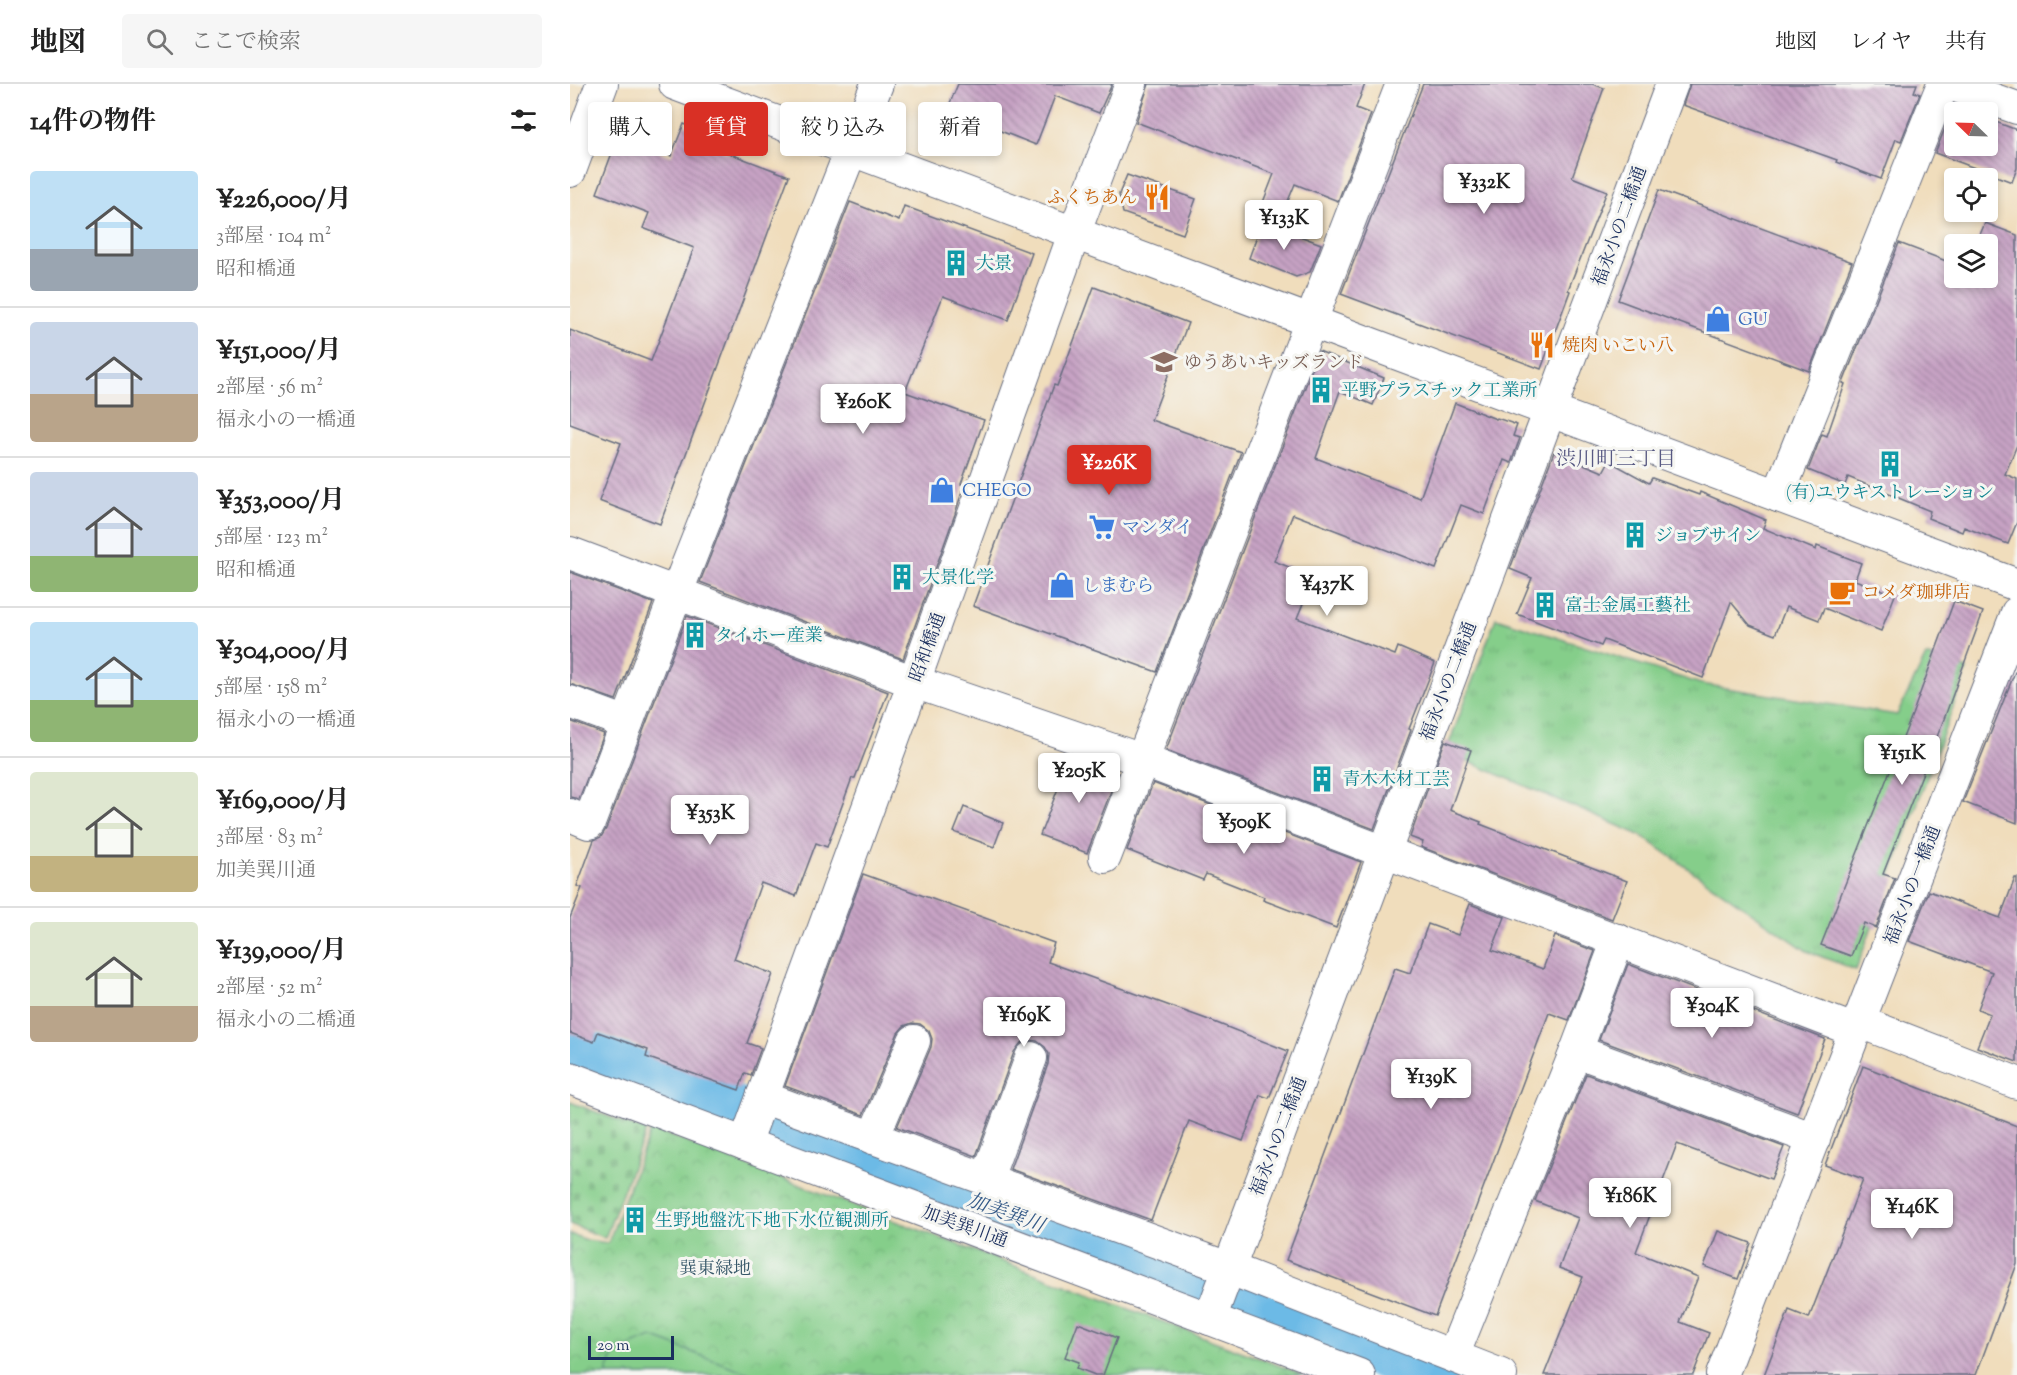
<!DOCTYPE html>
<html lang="ja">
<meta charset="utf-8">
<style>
body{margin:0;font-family:"Sorts Mill Goudy","Noto Serif JP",serif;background:#f6f6f6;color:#222;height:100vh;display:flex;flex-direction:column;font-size:22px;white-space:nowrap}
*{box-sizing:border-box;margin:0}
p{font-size:20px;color:#767676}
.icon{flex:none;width:33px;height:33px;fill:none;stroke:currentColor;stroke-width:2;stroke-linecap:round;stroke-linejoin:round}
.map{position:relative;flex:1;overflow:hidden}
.sheet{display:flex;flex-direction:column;background:#fff;width:570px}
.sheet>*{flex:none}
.banner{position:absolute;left:18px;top:18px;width:570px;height:54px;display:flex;gap:12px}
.needle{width:39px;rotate:293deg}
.controls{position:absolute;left:1374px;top:18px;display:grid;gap:12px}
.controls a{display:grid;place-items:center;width:54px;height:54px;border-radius:6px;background:#fff;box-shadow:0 3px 9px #0003;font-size:30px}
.scale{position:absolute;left:18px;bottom:15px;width:86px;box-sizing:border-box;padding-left:6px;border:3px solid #1b2f5e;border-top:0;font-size:16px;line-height:21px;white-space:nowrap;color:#1b2f5e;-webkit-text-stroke:4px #f6f6f2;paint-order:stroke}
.price{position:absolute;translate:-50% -51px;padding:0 14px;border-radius:6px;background:#fff;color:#222;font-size:20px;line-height:39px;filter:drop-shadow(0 2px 3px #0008)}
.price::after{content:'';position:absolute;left:50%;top:36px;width:18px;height:14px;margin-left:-9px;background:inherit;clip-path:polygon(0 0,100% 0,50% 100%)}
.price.on{background:#d93025;color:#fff}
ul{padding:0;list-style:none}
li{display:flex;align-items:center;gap:18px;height:150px;padding:0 30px}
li+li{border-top:2px solid #e0e0e0}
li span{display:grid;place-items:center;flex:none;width:168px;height:120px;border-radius:6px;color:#555}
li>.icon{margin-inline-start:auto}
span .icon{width:72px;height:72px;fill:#fffc;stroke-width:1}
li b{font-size:26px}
h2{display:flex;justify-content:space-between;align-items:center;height:72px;padding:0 30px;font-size:26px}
.chip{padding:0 21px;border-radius:6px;background:#fff;box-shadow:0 3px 9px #0003;font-size:21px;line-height:54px}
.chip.on{background:#d93025;color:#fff}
header{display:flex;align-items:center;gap:36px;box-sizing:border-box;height:84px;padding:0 30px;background:#fff;border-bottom:2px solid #e0e0e0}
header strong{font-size:28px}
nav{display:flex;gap:33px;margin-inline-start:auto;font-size:21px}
.search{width:420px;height:54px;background:#f6f6f6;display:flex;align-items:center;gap:15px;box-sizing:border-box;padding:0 21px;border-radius:6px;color:#767676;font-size:22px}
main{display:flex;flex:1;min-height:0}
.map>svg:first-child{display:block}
</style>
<header>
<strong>地図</strong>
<div class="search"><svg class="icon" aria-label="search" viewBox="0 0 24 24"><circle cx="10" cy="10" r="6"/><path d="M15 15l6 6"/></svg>ここで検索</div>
<nav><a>地図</a><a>レイヤ</a><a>共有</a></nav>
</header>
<main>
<section class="sheet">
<h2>14件の物件<svg class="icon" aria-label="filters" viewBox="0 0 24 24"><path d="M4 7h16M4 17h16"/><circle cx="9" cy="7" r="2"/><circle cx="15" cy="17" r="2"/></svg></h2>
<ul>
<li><span style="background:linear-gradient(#bfe0f5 65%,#9aa5b1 0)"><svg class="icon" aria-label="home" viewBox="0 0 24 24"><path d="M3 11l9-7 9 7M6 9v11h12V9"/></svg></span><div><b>¥226,000/月</b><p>3部屋 · 104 m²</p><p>昭和橋通</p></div></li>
<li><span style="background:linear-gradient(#c9d6e8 60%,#b9a48a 0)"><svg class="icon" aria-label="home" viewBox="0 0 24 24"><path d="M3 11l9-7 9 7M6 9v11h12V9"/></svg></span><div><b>¥151,000/月</b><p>2部屋 · 56 m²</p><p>福永小の一橋通</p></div></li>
<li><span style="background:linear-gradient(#c9d6e8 70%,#8fb573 0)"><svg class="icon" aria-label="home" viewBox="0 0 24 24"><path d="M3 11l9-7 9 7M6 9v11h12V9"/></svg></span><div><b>¥353,000/月</b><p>5部屋 · 123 m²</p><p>昭和橋通</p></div></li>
<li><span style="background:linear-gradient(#bfe0f5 65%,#8fb573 0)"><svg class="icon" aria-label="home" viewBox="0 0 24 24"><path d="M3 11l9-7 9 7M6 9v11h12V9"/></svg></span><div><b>¥304,000/月</b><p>5部屋 · 158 m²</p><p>福永小の一橋通</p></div></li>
<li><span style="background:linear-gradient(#dfe7d0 70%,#c2b280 0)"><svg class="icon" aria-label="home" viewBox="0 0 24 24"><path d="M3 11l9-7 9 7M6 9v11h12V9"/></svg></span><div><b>¥169,000/月</b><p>3部屋 · 83 m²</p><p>加美巽川通</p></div></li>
<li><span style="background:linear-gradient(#dfe7d0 70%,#b9a48a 0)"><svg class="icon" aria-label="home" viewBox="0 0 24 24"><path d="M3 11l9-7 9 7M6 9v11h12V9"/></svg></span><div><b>¥139,000/月</b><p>2部屋 · 52 m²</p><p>福永小の二橋通</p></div></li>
</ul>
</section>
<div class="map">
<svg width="1447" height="1291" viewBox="0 0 1447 1291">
<defs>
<pattern id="grass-tufts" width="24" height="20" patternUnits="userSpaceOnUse" patternTransform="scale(1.5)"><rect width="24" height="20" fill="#85ce8a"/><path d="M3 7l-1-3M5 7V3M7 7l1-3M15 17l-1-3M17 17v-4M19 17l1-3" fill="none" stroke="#72b17a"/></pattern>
<pattern id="cemetery-stones" width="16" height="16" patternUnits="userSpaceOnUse" patternTransform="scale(1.5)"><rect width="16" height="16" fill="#85ce8a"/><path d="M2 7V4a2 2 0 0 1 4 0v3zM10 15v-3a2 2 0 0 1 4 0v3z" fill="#72b17a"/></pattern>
<pattern id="park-crowns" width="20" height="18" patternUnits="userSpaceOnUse" patternTransform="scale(1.5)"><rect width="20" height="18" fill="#85ce8a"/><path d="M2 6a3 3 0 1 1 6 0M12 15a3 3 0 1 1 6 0" fill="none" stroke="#72b17a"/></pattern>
<pattern id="building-back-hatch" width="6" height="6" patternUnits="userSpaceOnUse" patternTransform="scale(1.5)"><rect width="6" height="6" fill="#c7a3c4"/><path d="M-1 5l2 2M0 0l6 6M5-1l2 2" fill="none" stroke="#a185a2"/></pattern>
</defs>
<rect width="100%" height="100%" fill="#f6f6f2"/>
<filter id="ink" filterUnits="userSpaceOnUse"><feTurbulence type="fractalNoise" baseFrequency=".0167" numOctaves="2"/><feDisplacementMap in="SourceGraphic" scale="12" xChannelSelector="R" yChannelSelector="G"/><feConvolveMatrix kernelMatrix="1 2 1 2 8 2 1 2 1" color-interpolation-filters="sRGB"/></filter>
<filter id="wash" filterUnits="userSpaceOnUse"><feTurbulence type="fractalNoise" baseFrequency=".008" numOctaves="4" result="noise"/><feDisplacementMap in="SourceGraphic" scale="24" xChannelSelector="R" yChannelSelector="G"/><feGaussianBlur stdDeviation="1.35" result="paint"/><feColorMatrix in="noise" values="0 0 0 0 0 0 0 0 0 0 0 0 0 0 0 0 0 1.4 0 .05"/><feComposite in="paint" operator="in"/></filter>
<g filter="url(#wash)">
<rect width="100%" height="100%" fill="#f0ddbc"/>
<!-- grass -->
<path fill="url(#grass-tufts)" stroke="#507e74" stroke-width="1.5" d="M926 534 1131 600 1327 631 1356 572 1397 585 1286 886 1237 867 1070 751 876 668Z"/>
<!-- cemetery -->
<path fill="url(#cemetery-stones)" stroke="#507e74" stroke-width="1.5" d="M0 1018 76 1047 35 1154 0 1140Z"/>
<!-- park -->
<path fill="url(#park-crowns)" stroke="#507e74" stroke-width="1.5" d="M81 1045 734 1291H0V1150L17 1156 38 1159Z"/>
<!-- garden -->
<path fill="#85ce8a" stroke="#507e74" stroke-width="1.5" d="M81 1253 184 1291H36L44 1269Z"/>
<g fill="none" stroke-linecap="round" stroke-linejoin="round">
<!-- river -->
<path stroke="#6cbae6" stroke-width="51" d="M0 966 871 1291"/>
</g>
<g id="blocks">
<!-- building -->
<g fill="url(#building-back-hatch)">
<path d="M388 0H542L529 29 485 12 466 61 377 26Z"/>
<path d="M579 0H795L786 24 801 30 768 117 725 100 713 129 692 121 704 90 566 38Z"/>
<path d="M853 0H1022L1034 4 1002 93 1037 107 998 206 1000 207 971 285 771 210Z"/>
<path d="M1120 0H1347L1344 8 1350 10 1331 57 1326 55 1311 95 1266 78 1267 76 1113 21Z"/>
<path d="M1384 22 1401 28H1384V62H1418V35L1447 46V84L1442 98 1365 69Z"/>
<path d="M114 40 157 57 153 67 219 92 90 440 29 417 51 359 0 340V246L81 277 124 164 73 144 79 129 27 109 48 53 101 72Z"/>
<path d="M557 91 626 115 613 150 553 129 549 110Z"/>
<path d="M1089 106 1282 178 1239 287 1048 216Z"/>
<path d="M280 118 329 137 334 122 462 169 438 236 373 212 335 308 414 336 391 400 394 401 385 430 333 575 130 498Z"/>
<path d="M692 138 751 160 740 188 726 193 679 174Z"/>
<path d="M1415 139 1447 151V361L1435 390 1447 395V438L1438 460 1394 443 1392 448 1358 434 1360 427 1278 393 1275 401 1238 386 1252 350 1257 352 1275 300 1273 299 1329 159 1384 180V194H1418V160H1406Z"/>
<path d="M524 203 618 239 581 336 671 368 587 588 403 522 484 301 487 302Z"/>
<path d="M749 267 814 294 803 321 770 307 746 374 850 414 885 319 926 335 927 334 947 341 943 352 950 354 941 379 934 376 914 430 891 421 866 485 723 430 704 477 744 493 727 534 825 571 828 563 865 579 839 645 841 646 804 745 596 666Z"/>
<path d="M984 368 1033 388 1039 377 1079 399 1082 394 1129 411 1130 408 1196 436 1193 444 1246 466 1247 462 1291 479 1285 496 1325 511 1311 547 1254 524 1249 536 1216 523 1205 551 1180 541 1161 518 1133 594 1034 556 1031 562 947 530 962 494 940 485Z"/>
<path d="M0 488 83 519 46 616 0 600Z"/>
<path d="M1384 517 1413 528 1374 635 1313 790 1325 794 1306 844 1294 839 1281 872 1251 861 1342 631Z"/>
<path d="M117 532 318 608 285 694H282L257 763 246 759 226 812 191 799 164 875 203 890 177 959 191 964 181 991 175 989 169 1006 76 973 78 966 28 948 24 958 0 949V834L12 804 7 802 24 756 31 753 36 745Z"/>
<path d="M1445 588H1447V739L1393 718Z"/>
<path d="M0 637 34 650 9 715 0 713Z"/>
<path d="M875 657 901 666 880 726 911 738 910 740 1057 797 1042 835 851 763 853 758 840 753Z"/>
<path d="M501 671 548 689 517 769 470 751Z"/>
<path d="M583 699 791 778 766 844 693 816 694 813 636 790 633 796 557 766Z"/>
<path d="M394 723 433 739 424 763 384 748Z"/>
<path d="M293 790 484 859 478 878 639 936 718 967 699 1014 690 1011 673 1057 619 1037 581 1136 440 1085 478 980 479 970 475 963 467 957 457 956 450 960 444 968 406 1072 327 1043 361 963 362 955 359 947 350 940 342 939 334 942 328 949 293 1031 215 1002Z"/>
<path d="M1445 794H1447V978L1407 963 1420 930 1408 925 1422 888 1339 857 1359 807 1430 834Z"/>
<path d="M900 820 935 833 922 866 973 885 985 852 1025 867 999 936 979 929 865 1232 716 1176 825 884 840 889 858 840 888 851Z"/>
<path d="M1058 880 1255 955 1227 1029 1029 956Z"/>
<path d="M1293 982 1447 1042V1180L1406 1291H1194L1219 1226 1239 1234 1293 1095 1255 1081Z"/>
<path d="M1016 990 1214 1063 1201 1095 1107 1060 1066 1168 1128 1193 1110 1238 1139 1249 1123 1291H974L1013 1193 989 1184 1008 1134 965 1117Z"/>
<path d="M1148 1147 1181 1159 1168 1195 1134 1182Z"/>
<path d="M508 1239 547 1254 533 1291H525L507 1284 509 1278 495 1273Z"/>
</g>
</g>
</g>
<g filter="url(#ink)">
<use href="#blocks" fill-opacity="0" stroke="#666c7f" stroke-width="1.5"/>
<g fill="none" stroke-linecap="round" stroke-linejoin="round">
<!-- minor casing -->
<g stroke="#666c7f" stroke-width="34">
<g id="minor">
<path d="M105 0 1447 501"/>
<path d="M1380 0 1447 24"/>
<path d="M0 87 32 0"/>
<path d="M1208 412 1373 0"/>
<path d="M0 469 344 598 572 676 1286 947"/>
<path d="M0 618 57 639"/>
<path d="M0 731 19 739 106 510 307 0"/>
<path d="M535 773 832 0"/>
<path d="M1290 938 1447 999"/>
<path d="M1006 967 1244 1055"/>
<path d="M0 994 789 1291"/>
<path d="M192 1013 658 1184 931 1291"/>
<path d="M303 1054 344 957"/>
<path d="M175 1060 344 598 504 150 561 0"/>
<path d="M416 1097 461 974"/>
<path d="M640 1235 1102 0"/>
<path d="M883 1272 1006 967 1048 856"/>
<path d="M1152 1291 1447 529"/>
</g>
</g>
<!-- minor -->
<use href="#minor" stroke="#fff" stroke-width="32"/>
</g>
</g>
<!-- icons -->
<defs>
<g id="restaurant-bare" transform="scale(2.07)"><path d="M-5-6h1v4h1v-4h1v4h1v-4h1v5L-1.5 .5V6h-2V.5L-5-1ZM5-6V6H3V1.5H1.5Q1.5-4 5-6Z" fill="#e8710a" stroke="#f6f6f2" stroke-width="2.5" paint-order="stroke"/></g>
<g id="building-bare" transform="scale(2.07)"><path d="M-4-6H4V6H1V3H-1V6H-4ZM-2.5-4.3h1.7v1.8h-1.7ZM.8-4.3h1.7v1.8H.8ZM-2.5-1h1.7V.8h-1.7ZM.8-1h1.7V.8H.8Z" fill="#0f9aa8" stroke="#f6f6f2" stroke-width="2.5" paint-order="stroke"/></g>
<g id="shop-bare" transform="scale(2.07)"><path d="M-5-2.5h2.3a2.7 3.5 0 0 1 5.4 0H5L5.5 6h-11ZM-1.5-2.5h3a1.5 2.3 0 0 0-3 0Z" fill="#3f7fe0" stroke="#f6f6f2" stroke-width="2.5" paint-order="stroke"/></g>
<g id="school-bare" transform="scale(2.07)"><path d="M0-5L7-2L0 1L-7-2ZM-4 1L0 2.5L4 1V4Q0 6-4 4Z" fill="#8d6e63" stroke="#f6f6f2" stroke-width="2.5" paint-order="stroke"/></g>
<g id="supermarket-bare" transform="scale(2.07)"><path d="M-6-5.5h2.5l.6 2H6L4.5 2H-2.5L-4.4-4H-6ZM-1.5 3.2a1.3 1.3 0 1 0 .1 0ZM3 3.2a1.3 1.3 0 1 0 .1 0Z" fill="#3f7fe0" stroke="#f6f6f2" stroke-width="2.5" paint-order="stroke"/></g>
<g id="cafe-bare" transform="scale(2.07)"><path d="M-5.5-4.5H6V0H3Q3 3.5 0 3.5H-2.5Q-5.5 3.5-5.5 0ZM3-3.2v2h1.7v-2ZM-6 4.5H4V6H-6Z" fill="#e8710a" stroke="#f6f6f2" stroke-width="2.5" paint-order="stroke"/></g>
</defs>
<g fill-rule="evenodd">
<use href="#restaurant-bare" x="587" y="113"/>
<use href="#building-bare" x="386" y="179"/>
<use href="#shop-bare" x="1148" y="235"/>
<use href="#restaurant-bare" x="972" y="261"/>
<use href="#school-bare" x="594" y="278"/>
<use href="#building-bare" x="751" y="306"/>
<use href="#building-bare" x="1320" y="380"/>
<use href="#shop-bare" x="372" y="406"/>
<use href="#supermarket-bare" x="532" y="443"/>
<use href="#building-bare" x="1065" y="451"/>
<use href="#building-bare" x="332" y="493"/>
<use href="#shop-bare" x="492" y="501"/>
<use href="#cafe-bare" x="1272" y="508"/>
<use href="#building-bare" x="975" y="521"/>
<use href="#building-bare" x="125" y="551"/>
<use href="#building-bare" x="752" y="695"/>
<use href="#building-bare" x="65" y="1136"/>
</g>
<g text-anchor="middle" stroke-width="6" stroke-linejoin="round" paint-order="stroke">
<!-- food labels -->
<g font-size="18" fill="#c56008" stroke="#f6f6f2" text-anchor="start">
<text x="567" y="119" text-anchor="end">ふくちあん</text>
<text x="992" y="267">焼肉 いこい八</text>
<text x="1292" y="514">コメダ珈琲店</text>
</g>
<!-- street labels -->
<g font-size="18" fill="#1b2f5e" stroke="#f6f6f2">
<text transform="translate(1049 142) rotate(-70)" y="6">福永小の二橋通</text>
<text transform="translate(357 563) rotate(-70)" y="6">昭和橋通</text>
<text transform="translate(878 597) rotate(-69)" y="6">福永小の二橋通</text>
<text transform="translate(1342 801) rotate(-69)" y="6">福永小の一橋通</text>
<text transform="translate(708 1052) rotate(-69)" y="6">福永小の二橋通</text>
<text transform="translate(395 1142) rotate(20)" y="6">加美巽川通</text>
</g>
<!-- culture labels -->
<g font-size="18" fill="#0d838f" stroke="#f6f6f2" text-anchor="start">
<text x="406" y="185">大景</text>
<text x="771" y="312">平野プラスチック工業所</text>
<text x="1320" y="414" text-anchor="middle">(有)ユウキストレーション</text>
<text x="1085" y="457">ジョブサイン</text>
<text x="352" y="499">大景化学</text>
<text x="995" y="527">富士金属工藝社</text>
<text x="145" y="557">タイホー産業</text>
<text x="772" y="701">青木木材工芸</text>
<text x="85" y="1142">生野地盤沈下地下水位観測所</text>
</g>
<!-- shop labels -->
<g font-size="18" fill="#366cbe" stroke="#f6f6f2" text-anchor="start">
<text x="1168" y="241">GU</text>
<text x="392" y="412">CHEGO</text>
<text x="552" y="449">マンダイ</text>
<text x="512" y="507">しまむら</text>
</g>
<!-- education labels -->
<g font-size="18" fill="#785e54" stroke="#f6f6f2" text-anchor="start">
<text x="614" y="284">ゆうあいキッズランド</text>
</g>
<!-- park labels -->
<g font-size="18" fill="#365769" stroke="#f6f6f2">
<text x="145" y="1190">巽東緑地</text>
</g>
<!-- neighbourhood labels -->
<g font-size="20" fill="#575882" stroke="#f6f6f2">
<text x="1046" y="381">渋川町三丁目</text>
</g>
<!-- water labels -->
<g font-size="20" font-style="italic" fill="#335987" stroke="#f6f6f2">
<text transform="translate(436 1128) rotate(20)" y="7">加美巽川</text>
</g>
</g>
</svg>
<div class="controls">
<a><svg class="needle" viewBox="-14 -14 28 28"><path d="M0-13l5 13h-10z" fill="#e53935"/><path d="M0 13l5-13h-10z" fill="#767676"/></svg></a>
<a><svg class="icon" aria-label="locate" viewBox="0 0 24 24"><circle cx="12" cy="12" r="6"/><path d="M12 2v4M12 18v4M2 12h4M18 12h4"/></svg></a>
<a><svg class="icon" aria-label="layers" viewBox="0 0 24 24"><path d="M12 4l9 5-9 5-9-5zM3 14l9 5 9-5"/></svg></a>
</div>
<div class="scale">20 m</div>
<b class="price" style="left:914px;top:131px">¥332K</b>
<b class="price" style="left:714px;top:167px">¥133K</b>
<b class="price" style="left:293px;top:351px">¥260K</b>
<b class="price on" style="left:539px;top:412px">¥226K</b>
<b class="price" style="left:757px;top:533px">¥437K</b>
<b class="price" style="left:1332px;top:702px">¥151K</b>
<b class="price" style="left:509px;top:720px">¥205K</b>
<b class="price" style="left:140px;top:762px">¥353K</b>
<b class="price" style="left:674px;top:771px">¥509K</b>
<b class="price" style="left:1142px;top:955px">¥304K</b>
<b class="price" style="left:454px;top:964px">¥169K</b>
<b class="price" style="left:861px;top:1026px">¥139K</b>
<b class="price" style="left:1060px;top:1145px">¥186K</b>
<b class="price" style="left:1342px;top:1156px">¥146K</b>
<div class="banner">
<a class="chip">購入</a>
<a class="chip on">賃貸</a>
<a class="chip">絞り込み</a>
<a class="chip">新着</a>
</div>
</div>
</main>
